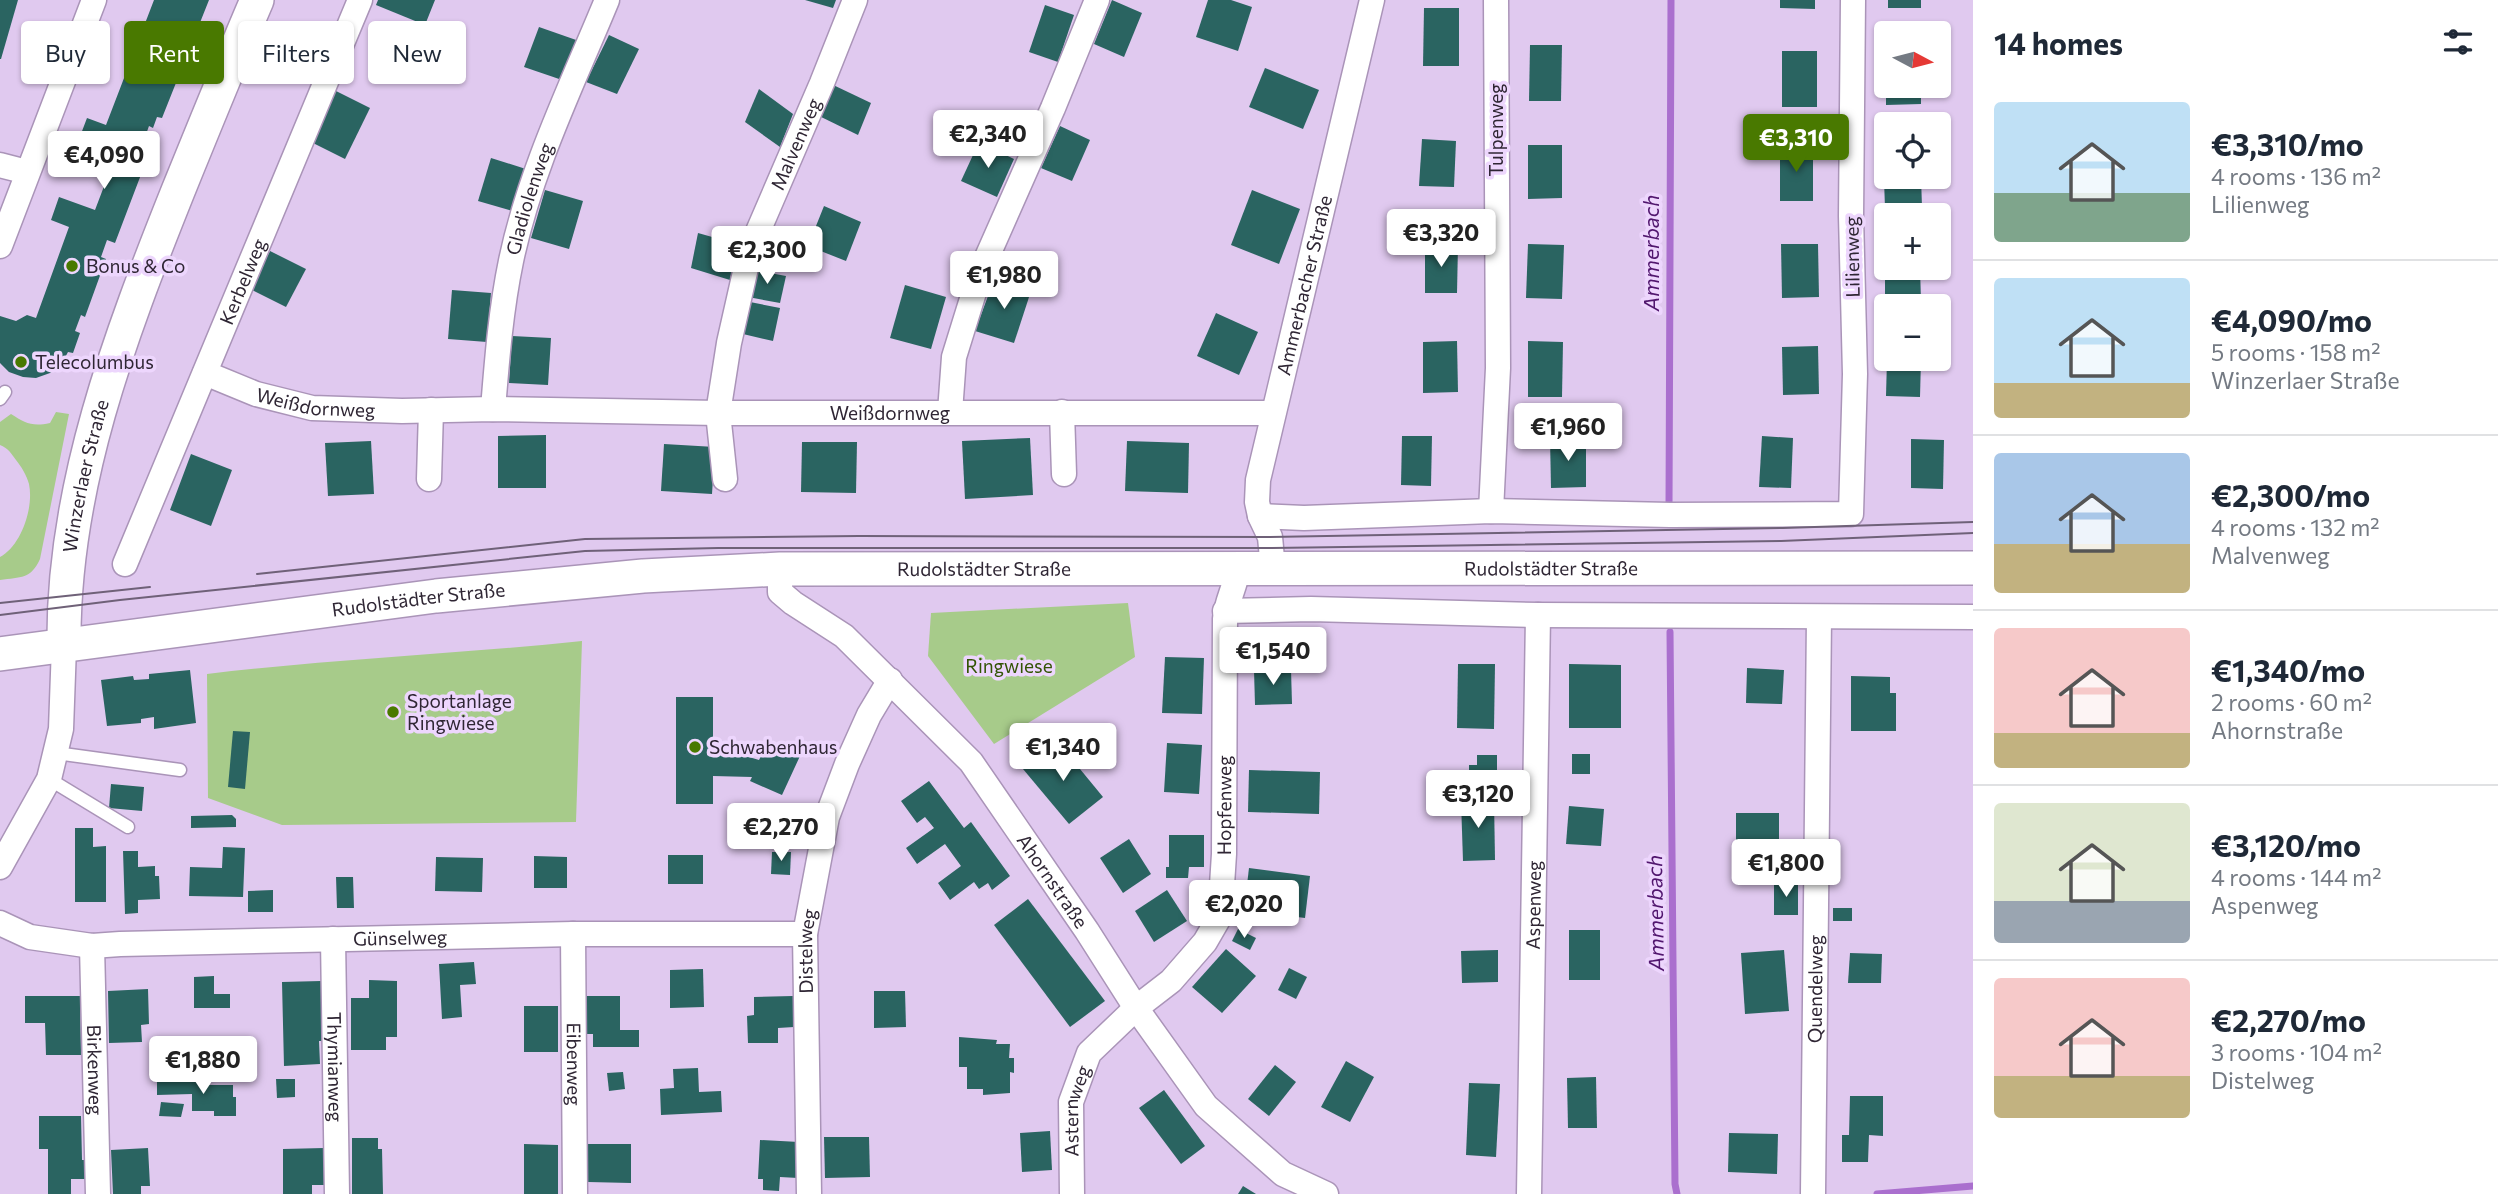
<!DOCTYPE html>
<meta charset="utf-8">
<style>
body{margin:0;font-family:Commissioner,sans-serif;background:#f6f6f7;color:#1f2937;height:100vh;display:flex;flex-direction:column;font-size:26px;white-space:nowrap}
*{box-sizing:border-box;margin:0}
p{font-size:23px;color:#747a83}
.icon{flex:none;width:38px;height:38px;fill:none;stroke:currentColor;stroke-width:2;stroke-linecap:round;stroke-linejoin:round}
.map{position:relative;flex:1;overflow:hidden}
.side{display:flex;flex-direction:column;background:#fff;width:525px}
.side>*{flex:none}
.hud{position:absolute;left:21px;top:21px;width:665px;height:63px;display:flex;gap:14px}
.needle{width:46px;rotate:97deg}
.buttons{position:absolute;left:1874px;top:21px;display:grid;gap:14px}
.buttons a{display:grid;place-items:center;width:77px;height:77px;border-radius:7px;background:#fff;box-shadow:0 2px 5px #0004;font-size:35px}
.price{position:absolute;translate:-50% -60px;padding:0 16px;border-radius:7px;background:#fff;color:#222;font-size:23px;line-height:46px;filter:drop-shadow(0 2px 4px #0008)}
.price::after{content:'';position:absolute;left:50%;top:42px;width:21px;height:16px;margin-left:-10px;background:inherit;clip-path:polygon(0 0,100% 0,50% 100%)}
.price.current{background:#497900;color:#fff}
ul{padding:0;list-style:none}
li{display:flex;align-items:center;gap:21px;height:175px;padding:0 21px}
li+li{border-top:2px solid #e0e1e3}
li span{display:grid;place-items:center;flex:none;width:196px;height:140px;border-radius:7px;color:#555}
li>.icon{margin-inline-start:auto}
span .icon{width:84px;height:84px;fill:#fffc;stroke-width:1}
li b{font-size:30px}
h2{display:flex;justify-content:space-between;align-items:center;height:84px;padding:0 21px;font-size:30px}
.pill{padding:0 24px;border-radius:7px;background:#fff;box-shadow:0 2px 5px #0004;font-size:24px;line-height:63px}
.pill.current{background:#497900;color:#fff}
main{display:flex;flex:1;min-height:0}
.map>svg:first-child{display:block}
</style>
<main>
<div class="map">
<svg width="1973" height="1194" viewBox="0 0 1973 1194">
<rect width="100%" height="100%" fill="#e0c9ef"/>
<!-- green -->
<g fill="#a7cb8a">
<path d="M56 412 69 414 40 559C31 579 21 577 0 580V557C21 546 34 508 29 484 27 476 21 466 16 460 11 453 8 448 0 445V422L11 414C25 423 32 427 50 423Z"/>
<path d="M1128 603 1135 657 994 744 928 656 931 613Z"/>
<path d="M582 641 576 822 282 825 208 798 207 674C332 659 457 654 582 641Z"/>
</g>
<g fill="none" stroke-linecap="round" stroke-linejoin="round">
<!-- stream -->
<g stroke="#aa6fce" stroke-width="7">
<path d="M1669 507 1671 0"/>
<path d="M1670 632 1675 1184 1677 1194"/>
<path d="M1877 1194 1973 1186"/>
</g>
</g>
<!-- building -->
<g fill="#2a6461">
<path d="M0 0H18L1 59H0Z"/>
<path d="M154 0H209L162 118 157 117 153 128 149 126 144 140 153 143 115 243 107 240 101 257 106 259 85 317 81 315 75 331 80 333 73 353 68 352 61 365 50 373 36 378 23 377 9 372 0 363V316L16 321 27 315 36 318 69 227 51 220 59 197 95 210 114 160 76 147 87 118 106 125Z"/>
<path d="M378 0H435L425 25 376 5Z"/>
<path d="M805 0H836L833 8Z"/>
<path d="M1112 0 1142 13 1124 57 1094 44Z"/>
<path d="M1208 0H1231L1252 7 1238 51 1196 37Z"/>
<path d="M1780 0H1815V9L1780 8Z"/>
<rect x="1888" y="0" width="33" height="8"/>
<path d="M1045 5 1074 15 1058 62 1029 52Z"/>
<path d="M1424 8H1459V66H1423Z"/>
<path d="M539 27 579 41 565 81 524 67Z"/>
<path d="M609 35 639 49 617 94 586 82Z"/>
<path d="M1530 45H1562L1561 101H1529Z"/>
<rect x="1782" y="51" width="35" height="56"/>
<path d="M1265 68 1319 90 1303 129 1249 107Z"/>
<path d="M829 83 871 103 858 135 815 114Z"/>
<path d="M1886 86H1921V104L1886 105Z"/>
<path d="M759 89 793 114 780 147 745 122Z"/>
<path d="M334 90 370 108 345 159 309 141Z"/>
<path d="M1060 126 1090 140 1072 181 1041 168Z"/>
<path d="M1422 139 1456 141 1454 187 1419 186Z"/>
<path d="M979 142 1014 159 997 197 961 181Z"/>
<path d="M1528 145H1562V198L1528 199Z"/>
<rect x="1780" y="148" width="33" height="53"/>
<path d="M1883 151H1886V177H1921L1922 207 1885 208Z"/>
<path d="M491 158 529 170 516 212 478 201Z"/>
<path d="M545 190 583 201 569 249 531 238Z"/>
<path d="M1252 190 1300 209 1279 264 1231 245Z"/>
<path d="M824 206 861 222 846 261 808 246Z"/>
<path d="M698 233 737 244 730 280 691 268Z"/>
<path d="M1425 244 1458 245 1457 293H1425Z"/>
<path d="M1528 244 1564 245 1562 299 1526 298Z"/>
<path d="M1781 244H1818L1819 297 1782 298Z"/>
<path d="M270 251 306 269 286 307 250 289Z"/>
<path d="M1885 268H1920L1921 301H1885Z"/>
<path d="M754 270 786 276 780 303 748 297Z"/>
<path d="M995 277 1031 291 1014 343 975 331Z"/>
<path d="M905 285 946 297 931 349 890 338Z"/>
<path d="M452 290 491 293 487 342 448 339Z"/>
<path d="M750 302 780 308 773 341 743 334Z"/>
<path d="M1216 313 1258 332 1239 375 1197 356Z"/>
<path d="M512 336 551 338 548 385 509 383Z"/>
<path d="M1457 341 1458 392 1423 393V342Z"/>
<path d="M1528 341 1563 342 1562 397H1528Z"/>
<path d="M1818 346 1819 394 1783 395 1782 347Z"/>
<path d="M1887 359H1921L1920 397 1886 396Z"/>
<path d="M546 435V488H498V436Z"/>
<path d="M1402 436H1432L1431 486 1401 485Z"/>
<path d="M1762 436 1793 438 1791 488 1759 487Z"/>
<path d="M1030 438 1033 495 965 499 962 441Z"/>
<path d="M1550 438H1586V487L1551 488Z"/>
<path d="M1911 439 1944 440 1943 489 1911 488Z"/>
<path d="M371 441 374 494 328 496 325 443Z"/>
<path d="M1127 441 1189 443 1188 493 1125 491Z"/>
<path d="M802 442H857L856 493 801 492Z"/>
<path d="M664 444 715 447 712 494 661 491Z"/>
<path d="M191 454 232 470 211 526 170 510Z"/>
<path d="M1165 657 1204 658 1202 714 1162 713Z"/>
<path d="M1458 664H1495L1494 729 1457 728Z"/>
<path d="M1569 664 1621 665V728H1569Z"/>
<path d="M1747 668 1784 670 1782 704 1746 703Z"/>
<path d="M1291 669 1292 704 1255 705 1254 670Z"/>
<path d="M190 670 196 723 154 729V717L141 719V723L107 726 101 680 133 676 134 680 149 679V674Z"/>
<path d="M1851 676 1890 677V693H1896V731H1851Z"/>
<path d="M676 697H713V755H738L739 752 750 753 749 757 759 760 768 742 800 756 782 795 750 781 752 777 713 776V804H676Z"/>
<path d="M233 731 250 732 245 789 228 787Z"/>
<path d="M1057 741 1103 797 1069 824 1023 769Z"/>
<path d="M1167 743 1202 745 1199 794 1164 792Z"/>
<rect x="1572" y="754" width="18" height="20"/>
<path d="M1477 755H1497V785H1469V765H1477Z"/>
<path d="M1249 770 1320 772 1319 814 1248 812Z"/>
<path d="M929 781 964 828 971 822 1010 876 992 890 988 883 979 889 974 882 950 900 938 883 961 866 945 844 917 864 906 848 934 828 925 817 917 823 901 801Z"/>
<path d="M111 784 144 787 142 811 109 808Z"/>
<path d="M1494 800 1495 860 1463 861 1461 801Z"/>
<path d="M1569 806 1604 809 1601 846 1566 844Z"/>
<rect x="1736" y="813" width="43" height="56"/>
<path d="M232 815 236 819V827L191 828V816Z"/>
<path d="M75 828H93V847L106 846V902H75Z"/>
<path d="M1169 835H1204V867H1189L1188 878H1166V867H1169Z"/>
<path d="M1129 839 1151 874 1123 893 1100 858Z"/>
<path d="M223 847 245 848 243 897 189 896 190 867 222 868Z"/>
<path d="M123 851H138V867L155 866V876H159L160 899 138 900V913L125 914Z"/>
<path d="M772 852H791L790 875 771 874Z"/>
<rect x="668" y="855" width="35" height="29"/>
<path d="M534 856 567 857V888H534Z"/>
<path d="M436 857 483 858 482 892 435 891Z"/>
<path d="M1249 868 1310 876 1305 918 1244 910Z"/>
<path d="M336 877H353L354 908H337Z"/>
<path d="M1774 882 1798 883V915H1774Z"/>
<path d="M273 890V912H248V891Z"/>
<path d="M1167 890 1187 921 1154 942 1135 911Z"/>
<path d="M1028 899 1105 1001 1070 1027 994 925Z"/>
<rect x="1833" y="908" width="19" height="13"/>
<path d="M1238 929 1256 938 1250 950 1232 941Z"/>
<rect x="1569" y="930" width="31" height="50"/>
<path d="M1226 949 1256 976 1222 1013 1192 987Z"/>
<path d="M1498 950V982L1462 983 1461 951Z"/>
<path d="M1784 950 1789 1011 1745 1014 1741 953Z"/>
<path d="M1850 953 1882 954 1881 983H1848Z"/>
<path d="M474 962 476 984 460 985 462 1017 442 1019 439 964Z"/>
<path d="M1289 968 1307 977 1296 999 1278 990Z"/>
<path d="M703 969 704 1007 670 1008V970Z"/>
<path d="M214 976V994H230V1008H194V977Z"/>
<path d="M369 980 397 981V1037H386V1050H351V998H369Z"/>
<path d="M321 981 322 1041H319L320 1064 284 1066 282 982Z"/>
<path d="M148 989 149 1024 141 1025 142 1042 109 1043 108 991Z"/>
<path d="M874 991H905L906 1027 874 1028Z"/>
<path d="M25 996H80L81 1055H46L45 1023H25Z"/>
<path d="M585 996H620V1030H639V1047H593V1034H585Z"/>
<path d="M793 996 794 1027 778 1028V1043H748L747 1016 754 1015V997Z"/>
<rect x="524" y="1006" width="34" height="46"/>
<path d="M959 1037 997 1040 996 1044H1010L1009 1058H1014V1073L1010 1072V1093L983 1095V1089H967V1067H959Z"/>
<path d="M1346 1061 1374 1077 1350 1122 1321 1107Z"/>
<path d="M1275 1065 1296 1082 1269 1116 1248 1099Z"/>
<path d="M698 1068 699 1092 721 1091 722 1112 661 1115 660 1089 674 1088 673 1069Z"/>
<path d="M623 1072 625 1089 609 1091 607 1073Z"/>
<path d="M1596 1077 1597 1128H1568L1567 1078Z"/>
<path d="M276 1079H295V1097L277 1098Z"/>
<path d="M200 1080 201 1085H233V1097H236V1116H214V1111H192V1094L157 1095V1081Z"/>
<path d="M1469 1083 1500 1084 1496 1157 1466 1155Z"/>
<path d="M1164 1090 1205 1146 1181 1164 1139 1108Z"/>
<path d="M1850 1096H1883V1136L1869 1135 1868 1162H1842V1135H1849Z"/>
<path d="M161 1102 184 1104 181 1117 159 1116Z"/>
<path d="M39 1116H81L82 1160H87V1179H71V1194H48V1149H39Z"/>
<path d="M1050 1131 1052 1170 1022 1172 1020 1133Z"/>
<path d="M1729 1133 1778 1134 1777 1174 1728 1172Z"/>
<path d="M824 1137H869L870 1177 825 1178Z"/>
<path d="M352 1138H378V1149H382L383 1194H352Z"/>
<path d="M760 1140 799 1142 798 1178 780 1177 779 1191 763 1190V1179H758Z"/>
<path d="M524 1144 558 1145V1194H524Z"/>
<path d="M588 1144H631V1183L588 1182Z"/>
<path d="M148 1148 150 1186H141V1194H113L111 1150Z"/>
<path d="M324 1148 325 1185H312V1194H283V1149Z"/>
<path d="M1243 1186 1256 1194H1238Z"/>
</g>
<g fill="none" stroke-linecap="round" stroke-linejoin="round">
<!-- lane casing -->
<g stroke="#aa94b8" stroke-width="15">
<g id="lane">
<path d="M0 399 5 392"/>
<path d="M56 753 180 770"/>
<path d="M49 779 128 827"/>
</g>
</g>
<!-- street casing -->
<g stroke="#aa94b8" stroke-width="27">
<g id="street">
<path d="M0 165 27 172"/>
<path d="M0 246 94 0"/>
<path id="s1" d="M205 373 256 394 312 408 402 411 493 409 718 413H1272"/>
<path id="s2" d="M493 409C497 359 501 309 511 261 530 170 572 85 607 0"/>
<path d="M950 412 954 357 980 273 1053 108 1097 0"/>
<path d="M1062 412 1064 474"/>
<path d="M429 479 431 410"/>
<path id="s3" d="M725 479 718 413 729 343 750 250 822 83 855 0"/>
<path d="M1491 511 1498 368 1496 0"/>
<path d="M1260 516 1304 518 1491 511 1670 515 1851 514 1855 374 1851 216 1853 0"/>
<path id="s4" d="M125 564 360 0"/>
<path id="s5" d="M780 569V592L793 603 844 636 971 762 1087 931 1136 1008 1206 1106 1283 1174 1326 1194"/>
<path id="s6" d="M1273 569 1270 537 1260 516 1257 502 1258 480 1372 0"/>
<path d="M1225 611 1311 609 1538 615 1973 617"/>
<path d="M0 867 49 779 61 729 64 646"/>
<path id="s7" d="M0 923 30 937 92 946 120 944 573 934H805"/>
<path id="s8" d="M573 934 575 1194"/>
<path id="s9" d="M333 939 337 1194"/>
<path id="s10" d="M92 946 98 1194"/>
<path id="s11" d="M809 1194 805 934 827 817 847 764 869 715 890 680"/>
<path id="s12" d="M1072 1194 1071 1102 1089 1053 1136 1008 1171 981 1205 942 1220 916 1224 854 1225 619C1226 602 1235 588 1238 569"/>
<path id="s13" d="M1529 1194 1538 615"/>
<path id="s14" d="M1813 1194 1819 617"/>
</g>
</g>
<!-- secondary casing -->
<g stroke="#aa94b8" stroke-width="36">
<g id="secondary">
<path id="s15" d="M64 646C62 488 120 336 178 191 204 127 230 63 257 0"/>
<path id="s16" d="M0 654 436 596 643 576 780 569 1973 568"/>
</g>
</g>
<!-- lane -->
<use href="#lane" stroke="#fff" stroke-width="12"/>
<!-- street -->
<use href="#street" stroke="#fff" stroke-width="24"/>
<!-- secondary -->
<use href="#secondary" stroke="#fff" stroke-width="33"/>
<!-- tram -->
<g stroke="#6f6178" stroke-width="2">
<path d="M257 574 585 539 859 536 1270 537 1783 528 1973 522"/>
<path d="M0 603 150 587"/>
<path d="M0 615 120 600 585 551 718 548H1272L1781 541 1973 533"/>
</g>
</g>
<!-- markers -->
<g fill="#497900" stroke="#edd6fd" stroke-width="2.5">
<circle cx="72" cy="266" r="7"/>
<circle cx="21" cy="362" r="7"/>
<circle cx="393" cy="712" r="7"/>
<circle cx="695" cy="747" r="7"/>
</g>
<g text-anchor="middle" stroke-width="7" stroke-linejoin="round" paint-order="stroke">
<!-- street labels -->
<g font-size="19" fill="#2f2634" stroke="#edd6fd">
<text transform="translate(1496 130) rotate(-90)" y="7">Tulpenweg</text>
<text dy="7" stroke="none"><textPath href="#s3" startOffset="348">Malvenweg</textPath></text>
<text dy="7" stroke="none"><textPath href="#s2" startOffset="214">Gladiolenweg</textPath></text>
<text transform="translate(1852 257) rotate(-91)" y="7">Lilienweg</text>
<text dy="7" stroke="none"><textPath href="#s4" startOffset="306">Kerbelweg</textPath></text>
<text dy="7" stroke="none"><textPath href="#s6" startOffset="292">Ammerbacher Straße</textPath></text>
<text dy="7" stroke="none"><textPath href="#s1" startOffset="116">Weißdornweg</textPath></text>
<text dy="7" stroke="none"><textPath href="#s1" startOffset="691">Weißdornweg</textPath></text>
<text dy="7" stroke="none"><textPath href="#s15" startOffset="172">Winzerlaer Straße</textPath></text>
<text dy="7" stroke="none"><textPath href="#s16" startOffset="989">Rudolstädter Straße</textPath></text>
<text dy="7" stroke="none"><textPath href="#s16" startOffset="1556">Rudolstädter Straße</textPath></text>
<text dy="7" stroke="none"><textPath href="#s16" startOffset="422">Rudolstädter Straße</textPath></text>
<text dy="7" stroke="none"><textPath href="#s12" startOffset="446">Hopfenweg</textPath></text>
<text dy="7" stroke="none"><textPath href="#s5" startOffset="424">Ahornstraße</textPath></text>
<text dy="7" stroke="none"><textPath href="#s13" startOffset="289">Aspenweg</textPath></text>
<text dy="7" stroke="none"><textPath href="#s7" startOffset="404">Günselweg</textPath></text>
<text dy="7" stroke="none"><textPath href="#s11" startOffset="243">Distelweg</textPath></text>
<text dy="7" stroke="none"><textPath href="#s14" startOffset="205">Quendelweg</textPath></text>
<text dy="7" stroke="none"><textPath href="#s8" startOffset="130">Eibenweg</textPath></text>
<text dy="7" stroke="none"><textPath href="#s9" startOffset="128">Thymianweg</textPath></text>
<text dy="7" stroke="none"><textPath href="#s10" startOffset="124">Birkenweg</textPath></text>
<text dy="7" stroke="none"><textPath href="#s12" startOffset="84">Asternweg</textPath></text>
</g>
<!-- poi labels -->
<g font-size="19" fill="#2f2634" stroke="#edd6fd" text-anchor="start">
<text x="86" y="273">Bonus &amp; Co</text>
<text x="35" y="369">Telecolumbus</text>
<text x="407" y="708">Sportanlage<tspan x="407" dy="22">Ringwiese</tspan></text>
<text x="709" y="754">Schwabenhaus</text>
</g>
<!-- park labels -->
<g font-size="19" fill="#325404" stroke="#edd6fd">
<text x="1009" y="673">Ringwiese</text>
</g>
<!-- water labels -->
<g font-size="21" font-style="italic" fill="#51166e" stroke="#edd6fd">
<text transform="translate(1652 253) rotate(-90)" y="7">Ammerbach</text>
<text transform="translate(1656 913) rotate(-91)" y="7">Ammerbach</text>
</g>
</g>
</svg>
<div class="buttons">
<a><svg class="needle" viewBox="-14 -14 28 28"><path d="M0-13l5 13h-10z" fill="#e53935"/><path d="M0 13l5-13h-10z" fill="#747a83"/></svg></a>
<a><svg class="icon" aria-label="locate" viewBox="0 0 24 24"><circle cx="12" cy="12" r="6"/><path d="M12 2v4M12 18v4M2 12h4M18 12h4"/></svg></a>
<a>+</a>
<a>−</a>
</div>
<b class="price" style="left:988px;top:170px">€2,340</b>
<b class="price current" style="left:1796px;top:174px">€3,310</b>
<b class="price" style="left:104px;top:191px">€4,090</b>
<b class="price" style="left:1441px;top:269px">€3,320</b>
<b class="price" style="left:767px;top:286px">€2,300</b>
<b class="price" style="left:1004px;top:311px">€1,980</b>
<b class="price" style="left:1568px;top:463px">€1,960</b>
<b class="price" style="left:1273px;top:687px">€1,540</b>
<b class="price" style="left:1063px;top:783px">€1,340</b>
<b class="price" style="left:1478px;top:830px">€3,120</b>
<b class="price" style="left:781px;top:863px">€2,270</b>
<b class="price" style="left:1786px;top:899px">€1,800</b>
<b class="price" style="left:1244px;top:940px">€2,020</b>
<b class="price" style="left:203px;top:1096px">€1,880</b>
<div class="hud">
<a class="pill">Buy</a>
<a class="pill current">Rent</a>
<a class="pill">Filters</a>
<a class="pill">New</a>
</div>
</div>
<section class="side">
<h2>14 homes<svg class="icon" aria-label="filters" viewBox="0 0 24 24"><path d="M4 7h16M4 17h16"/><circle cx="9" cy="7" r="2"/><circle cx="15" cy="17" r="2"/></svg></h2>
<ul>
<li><span style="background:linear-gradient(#bfe0f5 65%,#7fa58c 0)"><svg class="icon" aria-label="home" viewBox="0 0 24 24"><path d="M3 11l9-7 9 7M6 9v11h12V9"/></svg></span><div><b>€3,310/mo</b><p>4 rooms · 136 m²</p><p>Lilienweg</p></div></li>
<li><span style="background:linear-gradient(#bfe0f5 75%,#c2b280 0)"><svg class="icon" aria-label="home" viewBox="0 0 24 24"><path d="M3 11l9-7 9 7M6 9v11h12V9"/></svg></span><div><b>€4,090/mo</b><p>5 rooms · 158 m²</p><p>Winzerlaer Straße</p></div></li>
<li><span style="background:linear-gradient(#a9c7e8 65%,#c2b280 0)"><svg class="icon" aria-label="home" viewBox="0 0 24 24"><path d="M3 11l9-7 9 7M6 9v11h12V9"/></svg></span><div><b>€2,300/mo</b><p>4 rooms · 132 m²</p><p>Malvenweg</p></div></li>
<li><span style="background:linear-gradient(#f6c9c9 75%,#c2b280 0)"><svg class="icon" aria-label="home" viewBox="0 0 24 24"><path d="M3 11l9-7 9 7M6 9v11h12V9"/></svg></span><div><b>€1,340/mo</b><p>2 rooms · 60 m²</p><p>Ahornstraße</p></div></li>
<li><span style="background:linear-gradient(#dfe7d0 70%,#9aa5b1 0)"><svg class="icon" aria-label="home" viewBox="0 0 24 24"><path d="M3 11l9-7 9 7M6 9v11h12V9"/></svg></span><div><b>€3,120/mo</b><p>4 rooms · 144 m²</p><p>Aspenweg</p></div></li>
<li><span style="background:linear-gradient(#f6c9c9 70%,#c2b280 0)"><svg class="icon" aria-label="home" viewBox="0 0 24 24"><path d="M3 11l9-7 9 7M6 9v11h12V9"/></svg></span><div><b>€2,270/mo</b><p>3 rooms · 104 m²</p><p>Distelweg</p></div></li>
</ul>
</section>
</main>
